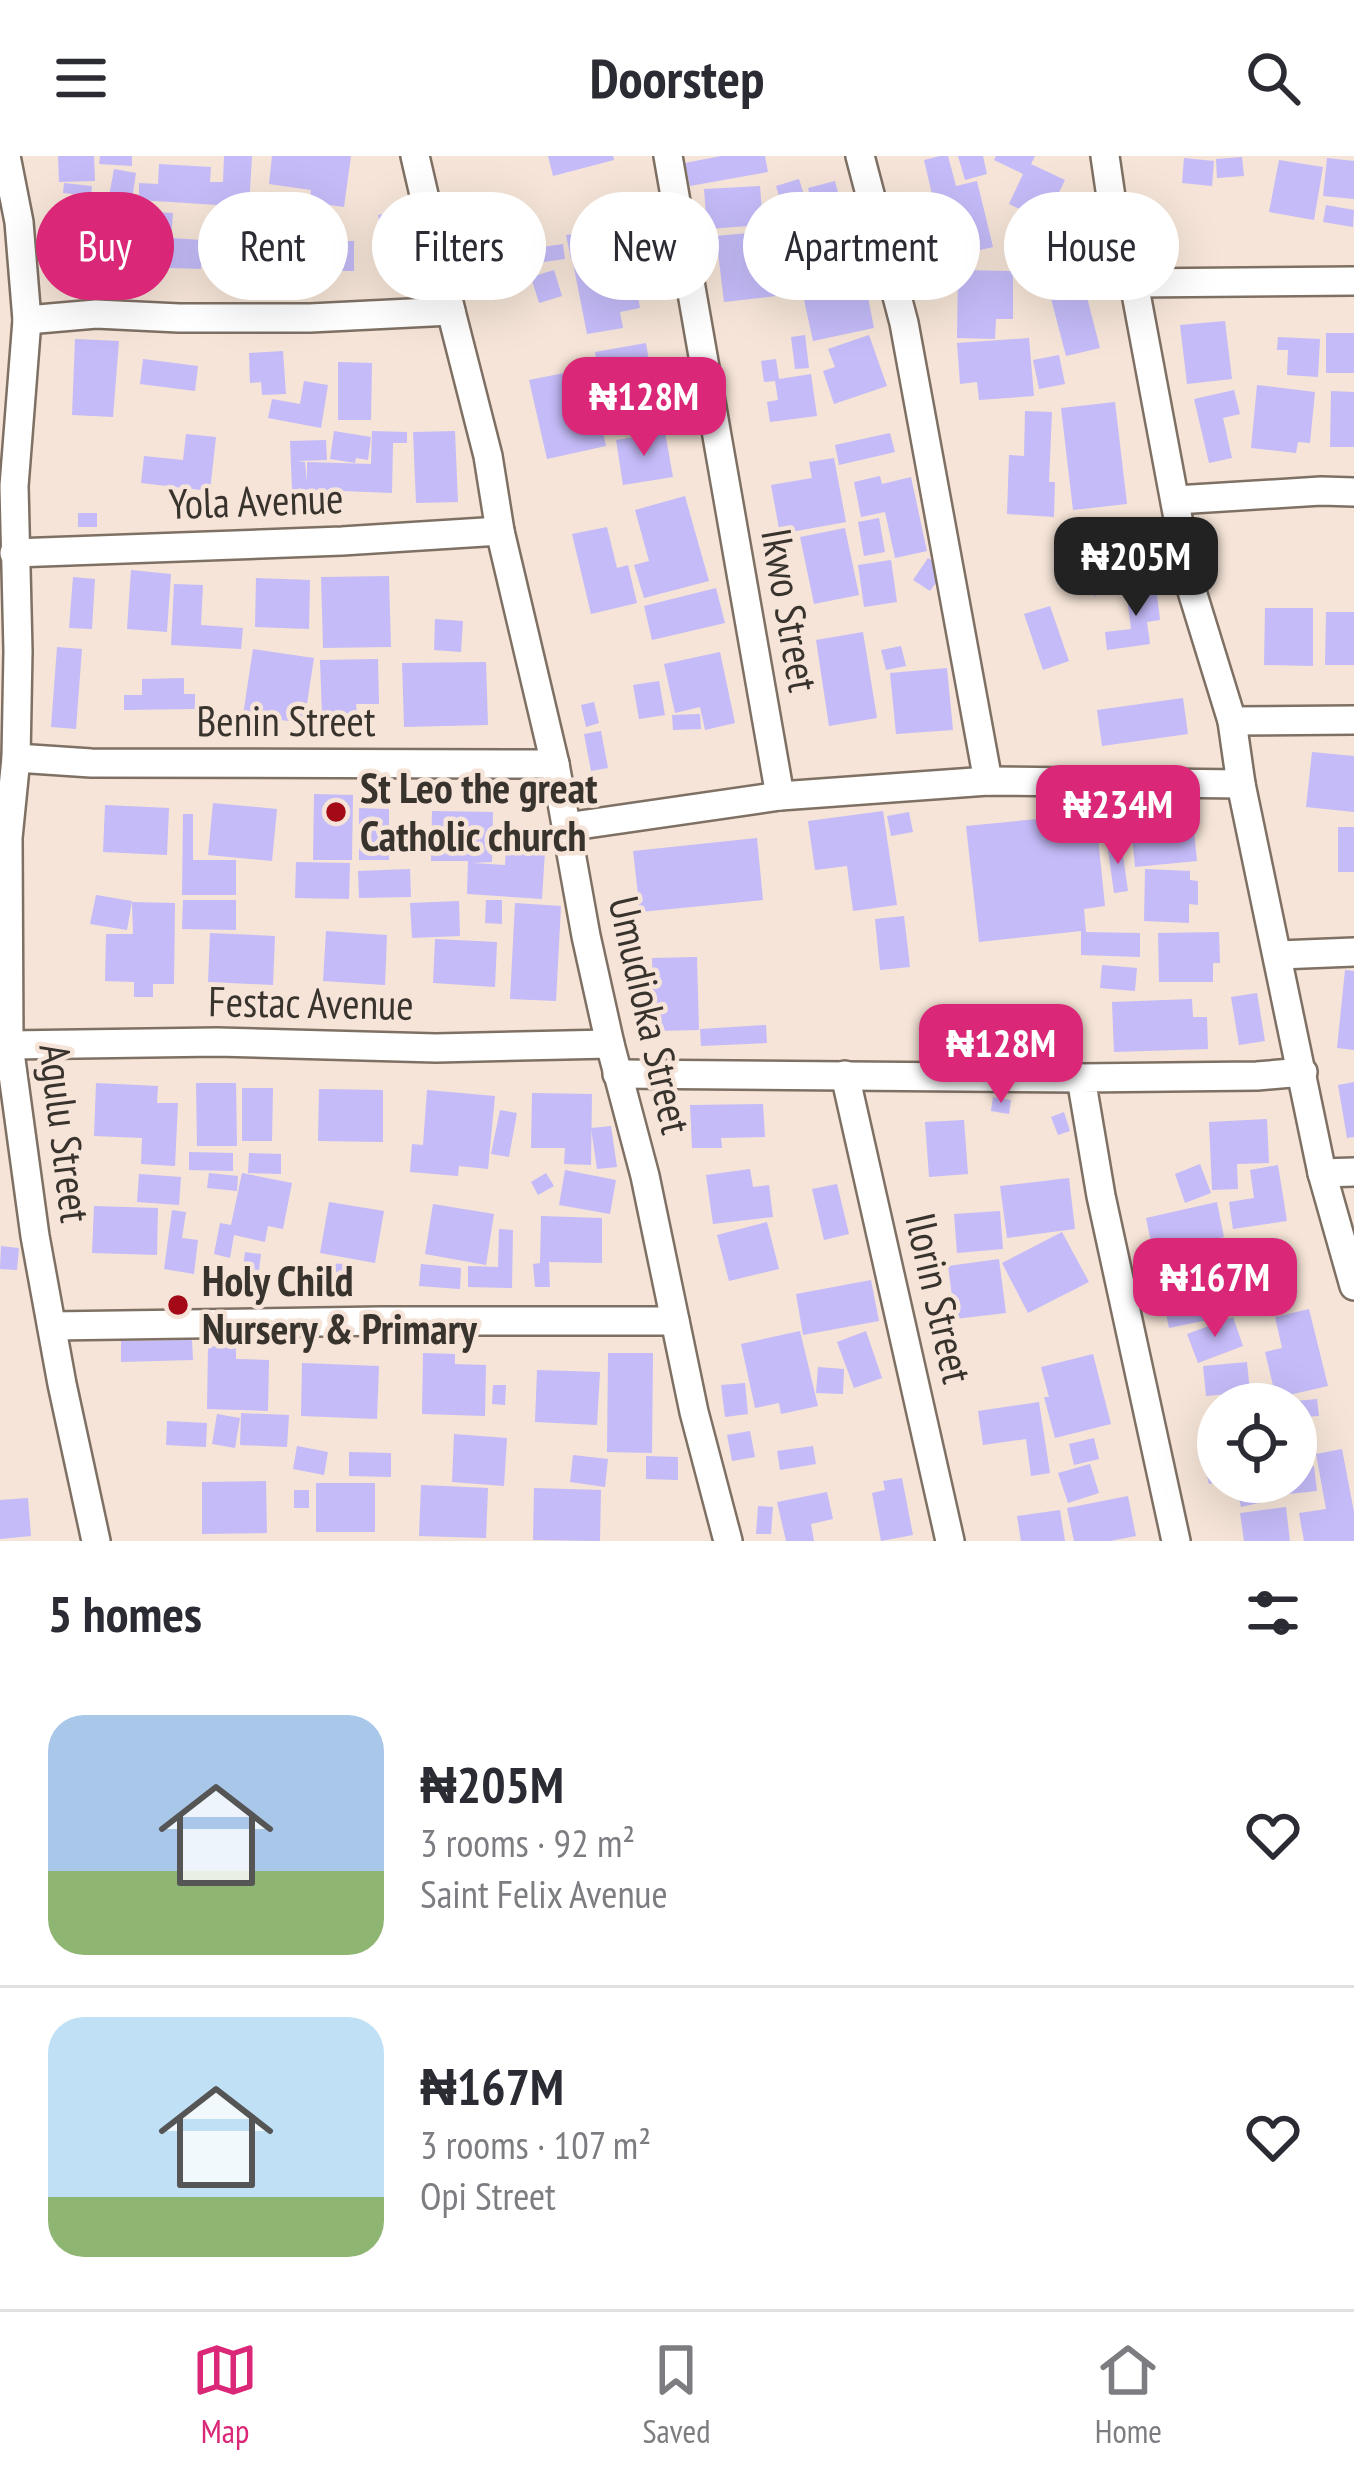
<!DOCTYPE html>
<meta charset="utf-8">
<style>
body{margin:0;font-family:"PT Sans Narrow",sans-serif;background:#f7f7f7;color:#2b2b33;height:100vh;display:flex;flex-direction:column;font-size:45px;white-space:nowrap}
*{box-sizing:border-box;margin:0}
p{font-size:39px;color:#7c7c81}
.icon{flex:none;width:66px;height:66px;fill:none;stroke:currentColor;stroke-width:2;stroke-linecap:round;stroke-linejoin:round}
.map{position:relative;height:1385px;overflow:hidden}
.panel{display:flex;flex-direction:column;background:#fff;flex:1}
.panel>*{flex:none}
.top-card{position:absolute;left:36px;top:36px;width:1284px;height:108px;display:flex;gap:24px}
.fabs{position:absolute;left:1197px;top:1227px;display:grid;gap:24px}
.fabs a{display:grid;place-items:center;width:120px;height:120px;border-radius:50%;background:#fff;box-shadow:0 12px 48px #0002;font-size:60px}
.price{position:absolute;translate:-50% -102px;padding:0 27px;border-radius:24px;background:#db2777;color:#fff;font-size:39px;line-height:78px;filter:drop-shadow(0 3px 6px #0008)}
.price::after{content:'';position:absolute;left:50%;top:72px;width:36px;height:27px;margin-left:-18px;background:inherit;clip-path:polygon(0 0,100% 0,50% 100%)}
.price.active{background:#222;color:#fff}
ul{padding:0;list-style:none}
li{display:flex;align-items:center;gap:36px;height:300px;padding:0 48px}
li+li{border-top:3px solid #e1e1e2}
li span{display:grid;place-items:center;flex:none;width:336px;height:240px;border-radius:36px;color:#555}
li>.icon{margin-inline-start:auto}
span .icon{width:144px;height:144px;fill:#fffc;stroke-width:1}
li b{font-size:51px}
h2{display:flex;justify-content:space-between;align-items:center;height:144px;padding:0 48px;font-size:51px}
.tag{padding:0 42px;border-radius:54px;background:#fff;box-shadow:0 12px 48px #0002;font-size:42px;line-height:108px}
.tag.active{background:#db2777;color:#fff}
header{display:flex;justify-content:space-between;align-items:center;height:156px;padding:0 48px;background:#fff;font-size:54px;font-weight:600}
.menu{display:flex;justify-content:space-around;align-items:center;height:168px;border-top:3px solid #e1e1e2;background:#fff;font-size:33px;color:#7c7c81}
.menu a{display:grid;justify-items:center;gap:6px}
.menu .active{color:#db2777}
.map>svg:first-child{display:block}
</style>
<header><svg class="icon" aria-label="menu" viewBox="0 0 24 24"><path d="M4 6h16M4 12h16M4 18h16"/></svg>Doorstep<svg class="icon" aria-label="search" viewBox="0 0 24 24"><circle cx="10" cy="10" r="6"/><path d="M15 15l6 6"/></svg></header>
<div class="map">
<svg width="1354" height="1385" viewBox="0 0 1354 1385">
<rect width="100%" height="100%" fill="#f5e4d7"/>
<!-- building -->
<g fill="#c4bbf8">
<path d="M58 0H94L95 25 59 26Z"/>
<path d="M100 0H132V10L99 8Z"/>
<path d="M224 0H252L249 51 139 44V27L158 28 159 8 211 11 210 26H223Z"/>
<path d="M272 0H351L344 51 309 46 311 34 269 28Z"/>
<path d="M548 0H613L614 4 553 20Z"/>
<path d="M721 0H765L768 16 690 30 685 7Z"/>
<path d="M940 0H948L956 30 977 25 993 91 947 102 924 4Z"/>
<path d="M958 0H983L987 18 965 24Z"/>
<path d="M996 0H1035L1031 8 1065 24 1045 65 1009 48 1023 18 994 4Z"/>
<path d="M1242 1 1244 20 1217 22 1216 3Z"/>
<path d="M1184 2 1214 5 1212 30 1182 27Z"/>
<path d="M1327 2 1354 5V43L1323 40Z"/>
<path d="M1279 4 1323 11 1314 64 1269 56Z"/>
<path d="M114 13 136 17 131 50 108 46Z"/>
<path d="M799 23 808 52 785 60 776 30Z"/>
<path d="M835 25 857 110 821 119 812 84 821 82 808 32Z"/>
<path d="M64 27 92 30 91 40 63 37Z"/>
<path d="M760 30 763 69 707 73 704 33Z"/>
<path d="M1326 49 1354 54 1353 71 1323 66Z"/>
<path d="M398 54 418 126 397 131 378 59Z"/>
<path d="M133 55 173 57 171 82 202 84 201 113 143 111 144 89 131 88Z"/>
<path d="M95 56 98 118 65 119 61 58Z"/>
<path d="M277 59H326V85H354V115L268 114V90H277Z"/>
<path d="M804 65 815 133 792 137 782 68Z"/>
<path d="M592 75 597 98 571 103 566 79Z"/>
<path d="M770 75 777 140 724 146 716 80Z"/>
<path d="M563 88 565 103 537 107 535 92Z"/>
<path d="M630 97 640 152 620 156 623 172 587 178 573 107Z"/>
<path d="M554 114 562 140 539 147 531 121Z"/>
<path d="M958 114 1013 115V163H996L995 183 957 182Z"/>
<path d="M1082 122 1100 192 1066 200 1048 131Z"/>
<path d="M866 131 874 172 813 185 804 144Z"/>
<path d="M1225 165 1232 223 1187 228 1180 169Z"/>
<rect x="1326" y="177" width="28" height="40"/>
<path d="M805 179 809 212 795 213 791 181Z"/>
<path d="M869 179 887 230 834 248 823 215 835 211 828 193Z"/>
<path d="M1278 181 1320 183 1318 221 1287 219 1288 194H1277Z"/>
<path d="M1029 182 1034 240 979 244 977 226 960 228 957 187Z"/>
<path d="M75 183 119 185 113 261 72 259Z"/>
<path d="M646 187 655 241 604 249 595 196Z"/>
<path d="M283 195 286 238 262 239 261 226 250 227 249 197Z"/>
<path d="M1059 199 1065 228 1039 233 1033 204Z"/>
<path d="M143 203 198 210 195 235 140 228Z"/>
<path d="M776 203 779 223 811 218 817 260 770 266 767 246 778 244 775 225 764 226 761 205Z"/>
<path d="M338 206 372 207 371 264H338Z"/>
<path d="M589 212 606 290 547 303 529 224Z"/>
<path d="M304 225 328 229 321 272 268 262 272 243 300 248Z"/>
<path d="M1257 229 1315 236 1310 287 1298 286 1296 297 1251 292Z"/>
<path d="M1234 234 1240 258 1223 262 1232 302 1209 307 1194 243Z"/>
<path d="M1331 235 1354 236V291H1330Z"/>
<path d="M1115 246 1127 348 1073 354 1061 252Z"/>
<path d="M651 247 656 268 611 278 606 257Z"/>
<path d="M1025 255 1052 256 1049 326H1055L1054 361 1007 358 1009 299 1024 300Z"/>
<path d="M334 275 371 281 368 304 356 302 355 307 330 303Z"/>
<path d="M372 275 407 276V287H393L392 337 292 333 290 285 326 284 327 304 297 305 305 306 307 326V306L371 308Z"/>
<path d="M455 275 458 346 416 347 413 276Z"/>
<path d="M665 276 673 321 623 329 616 284Z"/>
<path d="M890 277 895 296 839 309 835 289Z"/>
<path d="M186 278 216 281 210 335 141 327 144 300 183 304Z"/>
<path d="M834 302 846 366 780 378 771 329 812 322 809 306Z"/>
<path d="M880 320 882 328 911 321 927 395 895 402 885 356 861 361 854 326Z"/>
<path d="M685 340 709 425 644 442 634 409 649 405 635 354Z"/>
<rect x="78" y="357" width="19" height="14"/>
<path d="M879 362 885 396 864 400 858 366Z"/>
<path d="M607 371 617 412 628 409 637 447 591 458 572 378Z"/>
<path d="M845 372 859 439 814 448 800 381Z"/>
<path d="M1146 387 1156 423 1094 440 1084 404Z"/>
<path d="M928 402 945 414 930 435 913 424Z"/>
<path d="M891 404 897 446 864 451 858 409Z"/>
<path d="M131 414 171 418 167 476 127 473Z"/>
<path d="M389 420 391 491 323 492 321 421Z"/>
<path d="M73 421 95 423 92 473 69 472Z"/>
<path d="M256 422 310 424 309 473 255 471Z"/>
<path d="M174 428 203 429 201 469 243 472 241 493 171 489Z"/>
<path d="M1156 430 1160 464 1147 466 1150 488 1107 494 1105 476 1131 473 1126 434Z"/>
<path d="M716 432 725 467 652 484 644 450Z"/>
<path d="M1050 450 1069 505 1043 514 1024 458Z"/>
<path d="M1265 452H1313V510L1264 509Z"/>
<path d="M1326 456H1354V509H1325Z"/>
<path d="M435 463 463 465 461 496 434 494Z"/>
<path d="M863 476 877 562 829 570 816 484Z"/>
<path d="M901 490 906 510 886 514 881 494Z"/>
<path d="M57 491 82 493 76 573 51 571Z"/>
<path d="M253 493 314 502 304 567 243 559Z"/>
<path d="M720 496 735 567 705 574 700 551 675 557 664 508Z"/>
<path d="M378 503 379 548H356L357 558 322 559 320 504Z"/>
<path d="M486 506 488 569 404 571 402 507Z"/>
<path d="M947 512 953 574 896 578 890 517Z"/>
<path d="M184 522V538H195V553L124 554V539H142V523Z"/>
<path d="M659 525 665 559 639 563 633 529Z"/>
<path d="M1183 542 1188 578 1102 590 1097 554Z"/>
<path d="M594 546 599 567 586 571 581 549Z"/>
<path d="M700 558 701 573 673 574 672 559Z"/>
<path d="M601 575 608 612 591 615 584 578Z"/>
<path d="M1312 596 1354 600V656L1306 651Z"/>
<path d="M314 638 353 639 352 704H313Z"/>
<path d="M213 647 277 653 272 705 208 699Z"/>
<path d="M105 649 169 652 167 699 103 696Z"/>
<path d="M359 652 389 653V704H359Z"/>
<path d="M1192 653 1197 705 1135 711 1130 658Z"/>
<path d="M432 655 493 656 492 706 472 707 505 709 507 677 546 679 542 743 467 738 468 705H431Z"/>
<path d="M883 655 897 749 853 755 847 710 815 714 808 665Z"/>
<path d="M909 656 913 676 891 680 887 660Z"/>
<path d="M183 658H193V704H236V739H182Z"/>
<path d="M1048 662 1049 676 1097 672 1105 750 1084 753 1086 776 1140 777V801L1081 799V775L979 786 966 670Z"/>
<rect x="1338" y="671" width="16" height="45"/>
<path d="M757 682 763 744 640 756 633 695Z"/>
<path d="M1121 685 1128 735 1114 737 1107 687Z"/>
<path d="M296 706 350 707 349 743 295 742Z"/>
<path d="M410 713 411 741 359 742 358 715Z"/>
<path d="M1145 713 1190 715V724L1198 725V749L1189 748V767L1144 765Z"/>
<path d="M96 739 132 745 127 774 90 768Z"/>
<path d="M183 744H236V774L182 773Z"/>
<path d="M486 744H502V768L485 767Z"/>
<path d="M459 745 460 780 412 782 410 747Z"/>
<path d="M132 746 175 747 174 828H153V841H134V826L105 825 106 778H133Z"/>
<path d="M515 747 561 750 556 845 510 843Z"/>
<path d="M904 760 910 811 880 814 875 763Z"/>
<path d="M326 775 387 779 385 829 323 825Z"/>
<path d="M1219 776 1220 807H1213V826H1159L1158 777Z"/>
<path d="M210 777 275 780 273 829 208 826Z"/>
<path d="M435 783 497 786 495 831 433 827Z"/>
<path d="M697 801 699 874 654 875 652 802Z"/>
<path d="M1102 809 1137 812 1135 835 1100 832Z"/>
<path d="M1345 814 1354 815V894L1337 892Z"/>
<path d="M1257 837 1265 885 1239 889 1231 841Z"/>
<path d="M1192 843 1193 861H1207L1208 893 1114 896 1112 846Z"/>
<path d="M766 869 767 887 701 890 700 873Z"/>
<path d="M1354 926V981L1347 982 1338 929Z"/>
<path d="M96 927 158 930 157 947H178L175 1010 141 1008 142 982 94 980Z"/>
<path d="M196 927H236L237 990H197Z"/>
<path d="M242 932H273L272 985H242Z"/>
<path d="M319 933 383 934V986L318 985Z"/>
<path d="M427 934 495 940 488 1013 459 1010 458 1020 410 1016 412 988 423 989Z"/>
<path d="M532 937 592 938 591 1009 564 1008 565 992H531Z"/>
<path d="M993 941 1011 944 1009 958 991 955Z"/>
<path d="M763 948 765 981 721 982 722 992H692L690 949Z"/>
<path d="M500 954 517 957 509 1001 491 998Z"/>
<path d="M1064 956 1070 975 1058 979 1051 961Z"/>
<path d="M1267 963 1269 1007 1237 1008 1238 1033 1212 1034 1209 966Z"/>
<path d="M964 964 968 1018 929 1021 925 966Z"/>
<path d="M611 970 617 1011 597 1013 591 972Z"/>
<path d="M189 996 233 997V1015L189 1014Z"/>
<path d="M249 997 281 998V1018L248 1017Z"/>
<path d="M1200 1008 1211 1037 1185 1047 1175 1018Z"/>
<path d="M1278 1009 1287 1065 1233 1073 1229 1046 1254 1042 1250 1014Z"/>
<path d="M750 1013 753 1031 769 1029 773 1061 713 1068 706 1019Z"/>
<path d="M565 1014 616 1024 610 1058 559 1049Z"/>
<path d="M209 1017 238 1020 237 1035 207 1032Z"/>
<path d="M242 1017 292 1027 283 1073 268 1070 265 1086 234 1079 230 1102 214 1098 220 1067 231 1069Z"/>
<path d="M546 1017 554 1030 538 1039 531 1026Z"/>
<path d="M139 1018 181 1021 179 1049 137 1046Z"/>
<path d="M1069 1022 1075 1073 1007 1082 1000 1030Z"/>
<path d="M837 1028 849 1078 824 1084 812 1033Z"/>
<path d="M329 1046 384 1055 375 1107 320 1097Z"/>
<path d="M1217 1046 1224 1081 1153 1096 1146 1062Z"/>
<path d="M433 1048 494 1058 486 1109 425 1098Z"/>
<path d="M94 1050 158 1052 157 1099 92 1097Z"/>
<path d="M172 1054 186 1056 182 1082 198 1084 194 1118 164 1113Z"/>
<path d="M1000 1055 1003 1093 957 1097 954 1058Z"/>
<path d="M541 1060 602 1062V1107L549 1106 550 1131H535L533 1108 540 1107Z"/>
<path d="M767 1066 779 1113 729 1125 717 1079Z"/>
<path d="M499 1073 513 1074 512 1132 468 1131V1110L498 1111Z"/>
<path d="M1062 1076 1089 1126 1028 1157 1002 1107Z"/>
<path d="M1 1090 19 1092 17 1114 0 1113Z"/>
<path d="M1221 1090 1227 1119 1163 1131 1157 1102Z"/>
<path d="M245 1096 261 1098 259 1114 243 1112Z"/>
<path d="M999 1103 1006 1157 955 1163 948 1110Z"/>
<path d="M314 1107 349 1108 348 1128 313 1126Z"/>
<path d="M421 1108 461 1112 460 1133 419 1130Z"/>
<path d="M1229 1123 1237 1158 1169 1172 1162 1138Z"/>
<path d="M871 1124 879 1165 803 1179 796 1138Z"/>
<path d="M1309 1153 1328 1230 1276 1242 1265 1196 1282 1192 1275 1161Z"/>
<path d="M1233 1161 1243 1190 1198 1207 1187 1178Z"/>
<path d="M800 1175 818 1250 781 1258 779 1247 755 1252 741 1188Z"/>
<path d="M866 1175 882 1222 854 1232 837 1186Z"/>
<path d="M192 1184 193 1204 121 1206V1185Z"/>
<path d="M208 1190 236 1191V1203L269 1204 268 1255 207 1253Z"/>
<path d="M423 1197 455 1198V1208L486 1209 485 1260 422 1258Z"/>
<path d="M608 1197H653L652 1297 607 1296Z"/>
<path d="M1093 1198 1111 1268 1055 1282 1044 1241H1049L1041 1211Z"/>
<path d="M1247 1206 1250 1236 1206 1240 1203 1210Z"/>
<path d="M302 1207 379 1210 377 1263 301 1260Z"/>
<path d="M818 1211 844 1213 843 1238 816 1237Z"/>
<path d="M537 1214 600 1216 597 1269 535 1266Z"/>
<path d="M745 1227 748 1258 725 1261 721 1229Z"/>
<path d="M493 1229H506L505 1249 492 1248Z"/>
<path d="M1317 1243 1319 1260 1303 1261 1305 1277H1296V1245Z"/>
<path d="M1039 1246 1050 1317 1031 1320 1026 1283 983 1289 978 1255Z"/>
<path d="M241 1257 289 1259 287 1291 240 1289Z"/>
<path d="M217 1258 240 1262 235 1292 212 1288Z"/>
<path d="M167 1265 207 1267 206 1291 166 1289Z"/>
<path d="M750 1275 755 1301 732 1305 727 1279Z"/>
<path d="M454 1278 507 1282 504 1330 452 1326Z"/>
<path d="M1094 1282 1099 1303 1074 1309 1069 1288Z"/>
<path d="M297 1290 328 1296 324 1319 293 1313Z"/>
<path d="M813 1290 816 1308 780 1314 777 1295Z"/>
<path d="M1342 1293 1354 1356V1385H1304L1299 1357 1326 1353 1316 1298Z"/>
<path d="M349 1296 391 1297V1321L349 1320Z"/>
<path d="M573 1299 608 1303 605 1331 570 1326Z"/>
<path d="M1218 1299V1326L1209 1328 1203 1303Z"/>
<path d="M646 1300 678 1301V1324L646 1323Z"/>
<path d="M1090 1308 1099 1337 1068 1347 1058 1317Z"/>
<path d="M1314 1310 1317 1335 1289 1338 1287 1326H1296V1312Z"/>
<path d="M902 1322 913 1379 881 1385 872 1337 885 1334 883 1325Z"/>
<path d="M266 1325 267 1377 202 1378V1326Z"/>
<path d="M1235 1326H1277L1281 1342 1241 1351Z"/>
<rect x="316" y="1327" width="59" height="49"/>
<path d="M421 1329 488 1332 486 1382 419 1380Z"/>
<path d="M534 1332 601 1334 600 1385 533 1384Z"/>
<rect x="294" y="1334" width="15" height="18"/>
<path d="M827 1336 833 1363 811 1368 814 1385H786L777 1346Z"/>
<path d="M1128 1340 1136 1380 1110 1385H1074L1067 1352Z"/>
<path d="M28 1342 31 1380 0 1383V1344Z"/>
<path d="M758 1350 773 1351 771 1378H756Z"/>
<path d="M1286 1351 1290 1385H1244L1240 1357Z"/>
<path d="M1060 1354 1065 1385H1021L1017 1360Z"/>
</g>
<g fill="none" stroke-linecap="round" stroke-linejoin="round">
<!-- street casing -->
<g stroke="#7f7064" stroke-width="32">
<g id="street">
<path d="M6 0 19 66 27 164 14 330 18 495 16 602 8 682 9 889 35 1080 62 1228 96 1385"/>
<path d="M415 0 451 155 488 300 500 375 555 608 586 780 610 888 645 1020 694 1256 728 1385"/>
<path d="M668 0 780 640"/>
<path d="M860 0 904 167 988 625"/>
<path d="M1105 0 1113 55 1134 127 1191 432 1232 565 1241 628 1322 1017 1354 1130"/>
<path d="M1134 127 1354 125"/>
<path d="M27 164 96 158 179 162H310L451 155"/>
<path d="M1176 344 1321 335 1354 336"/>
<path d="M14 397 342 385 500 375"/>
<path d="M1232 565 1354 564"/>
<path d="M16 602 91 607 555 608"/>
<path d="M566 671 780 640 988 625 1241 628"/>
<path d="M1279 799 1354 796"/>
<path d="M9 889 217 886 436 892 610 888"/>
<path d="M617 918 1081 922"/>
<path d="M845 919 950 1385"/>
<path d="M1322 1017 1354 1016"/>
<path d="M52 1170 381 1165H675"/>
<path d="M1176 1385 1101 1040 1081 922 1257 920 1303 916"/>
</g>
</g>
<!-- street -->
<use href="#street" stroke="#fff" stroke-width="27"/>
</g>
<!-- markers -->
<g fill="#a30917" stroke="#f5e4d7" stroke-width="4.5">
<circle cx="336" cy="656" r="12"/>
<circle cx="178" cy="1149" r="12"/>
</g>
<g text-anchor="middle" stroke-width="9" stroke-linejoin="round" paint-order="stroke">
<!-- street labels -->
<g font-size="42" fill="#39332e" stroke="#f5e4d7">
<text transform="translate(256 345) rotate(-2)" y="15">Yola Avenue</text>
<text transform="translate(790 454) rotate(80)" y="15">Ikwo Street</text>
<text x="286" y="580">Benin Street</text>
<text transform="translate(311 847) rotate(1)" y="15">Festac Avenue</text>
<text transform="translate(650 859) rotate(77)" y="15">Umudioka Street</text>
<text transform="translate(65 977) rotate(83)" y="15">Agulu Street</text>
<text transform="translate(939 1142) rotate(77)" y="15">Ilorin Street</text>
</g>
<!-- poi labels -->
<g font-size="42" font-weight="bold" fill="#39332e" stroke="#f5e4d7" text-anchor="start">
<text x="360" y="647">St Leo the great<tspan x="360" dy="48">Catholic church</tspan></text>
<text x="202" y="1140">Holy Child<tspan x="202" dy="48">Nursery &amp; Primary</tspan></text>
</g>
</g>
</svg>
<div class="fabs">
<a><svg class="icon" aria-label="locate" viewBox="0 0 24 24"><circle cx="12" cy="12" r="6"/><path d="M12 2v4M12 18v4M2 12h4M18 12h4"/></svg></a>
</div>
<b class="price" style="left:644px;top:303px">₦128M</b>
<b class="price active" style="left:1136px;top:463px">₦205M</b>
<b class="price" style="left:1118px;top:711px">₦234M</b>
<b class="price" style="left:1001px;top:950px">₦128M</b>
<b class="price" style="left:1215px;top:1184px">₦167M</b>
<div class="top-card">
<a class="tag active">Buy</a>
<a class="tag">Rent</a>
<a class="tag">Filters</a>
<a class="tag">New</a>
<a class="tag">Apartment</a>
<a class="tag">House</a>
</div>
</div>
<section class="panel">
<h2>5 homes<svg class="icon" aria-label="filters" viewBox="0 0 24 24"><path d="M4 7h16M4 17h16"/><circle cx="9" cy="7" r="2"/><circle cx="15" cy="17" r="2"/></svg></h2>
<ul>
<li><span style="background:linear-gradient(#a9c7e8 65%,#8fb573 0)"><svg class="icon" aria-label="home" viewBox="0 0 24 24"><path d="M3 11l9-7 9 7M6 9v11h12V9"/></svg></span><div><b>₦205M</b><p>3 rooms · 92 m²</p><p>Saint Felix Avenue</p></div><svg class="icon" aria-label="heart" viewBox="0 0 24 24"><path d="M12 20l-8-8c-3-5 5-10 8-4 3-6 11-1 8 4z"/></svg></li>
<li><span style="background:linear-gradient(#bfe0f5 75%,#8fb573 0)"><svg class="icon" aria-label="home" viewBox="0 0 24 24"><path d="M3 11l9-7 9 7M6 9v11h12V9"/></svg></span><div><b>₦167M</b><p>3 rooms · 107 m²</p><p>Opi Street</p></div><svg class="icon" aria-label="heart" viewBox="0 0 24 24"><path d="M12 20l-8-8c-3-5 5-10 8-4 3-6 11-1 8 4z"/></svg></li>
</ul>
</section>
<nav class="menu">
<a class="active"><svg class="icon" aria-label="map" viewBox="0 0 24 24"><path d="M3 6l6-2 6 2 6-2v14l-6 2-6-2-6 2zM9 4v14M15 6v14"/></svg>Map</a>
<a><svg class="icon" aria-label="saved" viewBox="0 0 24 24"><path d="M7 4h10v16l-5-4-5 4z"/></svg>Saved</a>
<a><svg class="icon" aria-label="home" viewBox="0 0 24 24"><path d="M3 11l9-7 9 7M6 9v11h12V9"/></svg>Home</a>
</nav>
